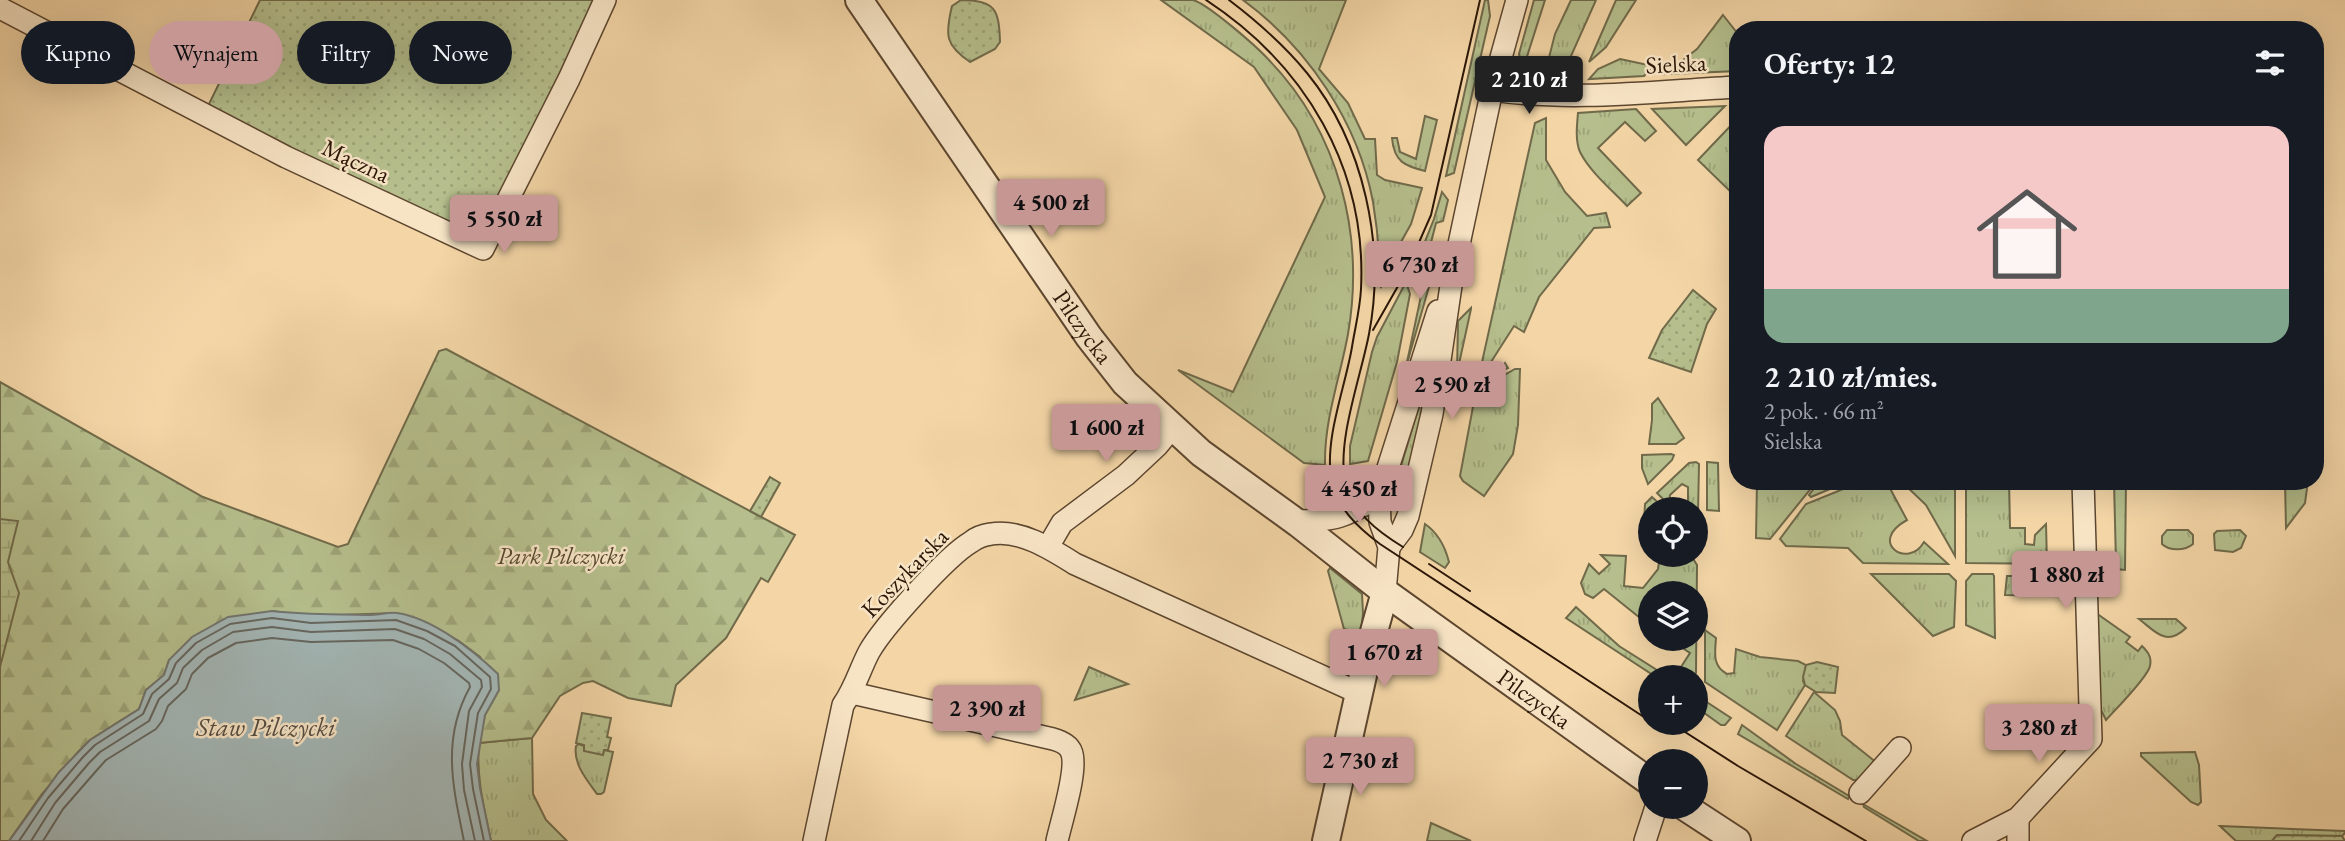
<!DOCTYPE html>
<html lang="pl">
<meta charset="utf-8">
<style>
body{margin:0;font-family:"EB Garamond",serif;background:#20242c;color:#f1f3f6;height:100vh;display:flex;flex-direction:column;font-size:26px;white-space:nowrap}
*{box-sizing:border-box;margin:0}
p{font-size:23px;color:#9ea1a6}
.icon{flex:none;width:38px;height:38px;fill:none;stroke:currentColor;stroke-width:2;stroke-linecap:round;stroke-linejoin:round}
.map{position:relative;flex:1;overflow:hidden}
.drawer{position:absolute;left:1729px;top:21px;width:595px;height:469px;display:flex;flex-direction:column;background:#171b24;border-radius:28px;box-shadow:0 7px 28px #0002}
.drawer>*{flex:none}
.hud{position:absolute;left:21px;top:21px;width:665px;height:63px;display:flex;gap:14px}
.controls{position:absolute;left:1638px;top:497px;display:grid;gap:14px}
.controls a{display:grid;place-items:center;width:70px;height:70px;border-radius:50%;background:#171b24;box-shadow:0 7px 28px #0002;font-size:35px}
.price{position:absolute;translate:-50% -60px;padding:0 16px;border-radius:7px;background:#c59692;color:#111;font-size:23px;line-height:46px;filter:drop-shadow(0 2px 4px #0008)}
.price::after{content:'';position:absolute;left:50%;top:42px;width:21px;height:16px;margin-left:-10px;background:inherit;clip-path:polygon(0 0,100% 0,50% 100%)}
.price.on{background:#222;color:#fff}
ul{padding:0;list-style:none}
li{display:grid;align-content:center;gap:14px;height:371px;padding:0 35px}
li+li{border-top:2px solid #363941}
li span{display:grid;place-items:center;height:217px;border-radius:21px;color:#555}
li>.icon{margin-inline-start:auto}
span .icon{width:126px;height:126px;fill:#fffc;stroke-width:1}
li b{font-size:30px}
h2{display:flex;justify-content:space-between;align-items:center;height:84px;padding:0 35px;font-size:30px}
.tag{padding:0 24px;border-radius:32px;background:#171b24;box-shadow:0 7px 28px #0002;font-size:24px;line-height:63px}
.tag.on{background:#c59692;color:#111}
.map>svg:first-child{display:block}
</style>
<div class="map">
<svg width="2345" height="841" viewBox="0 0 2345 841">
<defs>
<pattern id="grass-tufts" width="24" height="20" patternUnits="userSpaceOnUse" patternTransform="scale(1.75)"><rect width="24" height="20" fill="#b5be8c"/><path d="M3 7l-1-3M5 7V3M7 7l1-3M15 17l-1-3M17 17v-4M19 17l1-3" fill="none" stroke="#9ca377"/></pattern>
<pattern id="forest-firs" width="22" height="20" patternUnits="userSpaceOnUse" patternTransform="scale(1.75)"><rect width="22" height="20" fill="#b5be8c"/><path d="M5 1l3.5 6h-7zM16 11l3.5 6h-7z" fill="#9ca377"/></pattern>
<pattern id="wetland-marsh" width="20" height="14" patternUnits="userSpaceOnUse" patternTransform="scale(1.75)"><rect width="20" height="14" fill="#b5be8c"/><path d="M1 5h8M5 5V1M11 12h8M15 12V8" fill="none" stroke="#9ca377"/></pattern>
<pattern id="park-dots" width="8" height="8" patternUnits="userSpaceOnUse" patternTransform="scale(1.75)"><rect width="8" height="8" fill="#b5be8c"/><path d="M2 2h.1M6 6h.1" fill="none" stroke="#9ca377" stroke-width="1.8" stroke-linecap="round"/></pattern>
</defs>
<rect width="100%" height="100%" fill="#f3d5a6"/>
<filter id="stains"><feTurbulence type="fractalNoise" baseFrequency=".00286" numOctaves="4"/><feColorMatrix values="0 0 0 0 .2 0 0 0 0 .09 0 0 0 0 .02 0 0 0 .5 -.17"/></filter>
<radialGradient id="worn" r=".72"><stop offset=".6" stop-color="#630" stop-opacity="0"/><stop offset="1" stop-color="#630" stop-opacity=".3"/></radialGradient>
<!-- grass -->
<g fill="url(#grass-tufts)" stroke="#706a4a" stroke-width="2">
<path d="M1161 0C1170 0 1183 0 1193 0 1208 4 1256 46 1268 59 1339 132 1365 235 1348 334 1340 378 1324 420 1325 465L1304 463 1178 370 1233 392 1325 197 1297 130 1254 67Z"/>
<path d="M1243 0H1346L1319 69 1348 103 1365 139H1375L1377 175 1385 180 1422 188 1411 224 1392 258 1391 268 1393 272 1381 287C1378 278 1379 265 1379 255 1378 238 1376 220 1373 202 1358 122 1308 48 1243 0Z"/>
<path d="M1485 0H1488L1490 16 1454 173 1446 176Z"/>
<path d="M1534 0H1545L1523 69 1519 54Z"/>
<path d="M1571 0H1596L1563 74 1557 81 1542 85 1555 34Z"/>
<path d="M1616 0H1636L1606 47 1589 62Z"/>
<path d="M1723 15 1738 34V71L1665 74 1697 49Z"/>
<path d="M1620 59 1653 66 1644 76 1589 79 1598 69Z"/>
<path d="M1725 106 1686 145 1652 109Z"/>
<path d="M1636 109 1656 131 1645 141 1625 122 1598 148 1641 193 1627 206C1612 190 1590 172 1580 152 1575 140 1577 125 1578 113Z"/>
<path d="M1425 116 1437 120 1425 171C1405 166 1394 162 1392 138H1397L1400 152 1416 159Z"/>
<path d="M1546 118V160L1565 192 1587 216 1606 213 1610 227 1594 228 1539 297 1524 332 1514 326 1491 362 1501 369 1505 363 1508 368 1491 375 1480 371 1535 123Z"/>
<path d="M1738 118V199L1698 160Z"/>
<path d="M1442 192 1448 200 1443 221 1436 223 1427 258 1436 262 1406 367 1425 277 1414 269 1434 219Z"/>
<path d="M1406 282 1410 294 1397 362 1368 461 1350 464V446L1372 352 1377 337Z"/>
<path d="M1471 308V309L1457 373 1458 321Z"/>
<path d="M1515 369H1520L1518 425 1513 454 1484 496 1463 481 1460 476 1475 396 1492 382Z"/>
<path d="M1429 373 1432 377 1409 481 1398 476Z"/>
<path d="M1658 398 1684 438 1676 444H1649L1652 420V404Z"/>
<path d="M1671 454 1674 455 1672 460 1648 484 1642 468V455Z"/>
<path d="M1696 462 1699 464 1698 514H1696V509H1681L1688 504V487L1682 484 1670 495 1669 505 1657 493 1689 463Z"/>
<path d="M1707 462 1718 463 1719 511 1707 510Z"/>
<path d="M1757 481H1817L1770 539 1756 538Z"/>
<path d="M1820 481H1849L1811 497 1809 495Z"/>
<path d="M1863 481H1886L1907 520C1867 542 1908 570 1924 542L1948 564 1863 563 1848 548 1786 546 1780 539 1806 504Z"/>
<path d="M1901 481H1955V556L1926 505Z"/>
<path d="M1966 481H2009L2010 528H2025V544L2034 545 2035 535 2046 524 2047 564 1966 563Z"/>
<path d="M2114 481H2126L2125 570 2106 568 2100 562 2116 564Z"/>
<path d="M2285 481H2308L2305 503 2286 528Z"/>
<path d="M1652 497 1665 509H1650V544H1643L1645 504Z"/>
<path d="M1425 524C1438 533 1445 546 1449 562L1445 568 1420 552Z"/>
<path d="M2167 530H2188L2193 535V544C2185 551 2169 551 2162 544V536Z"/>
<path d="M2240 530 2246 536 2241 548 2233 552 2215 550 2214 534 2217 531Z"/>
<path d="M1601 555 1626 556 1624 586 1643 588 1658 569 1659 562H1665V557H1692L1697 565 1696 673 1693 675 1681 667 1690 653 1669 639H1696V593H1650V626L1604 589 1593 598 1585 594 1581 583 1589 564 1599 574 1610 564Z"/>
<path d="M1330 568 1362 594 1363 613 1361 634 1344 629 1328 571Z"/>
<path d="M1871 574H1949L1956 581 1954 627 1933 636Z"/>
<path d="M1972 574H1993L1994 576 1995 638 1966 625V581Z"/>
<path d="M2007 576H2024V587H2044L2045 577H2076L2077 596 2005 595Z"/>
<path d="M1576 607 1619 646 1668 677H1656L1566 618Z"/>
<path d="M2096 613 2130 637 2126 642 2138 651 2142 646C2148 652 2152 657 2150 666 2148 677 2115 710 2106 720L2098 704Z"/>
<path d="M2139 619H2176L2186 628C2166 647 2156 632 2139 619Z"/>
<path d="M1705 630 1716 638C1715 653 1712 666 1727 674L1734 673 1736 649 1760 657 1798 661 1806 665 1803 681 1805 685 1777 730 1705 682Z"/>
<path d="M1089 667 1128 684 1075 700Z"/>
<path d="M1814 692 1835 710 1840 721 1842 735 1877 763 1860 780H1853L1786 736Z"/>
<path d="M1696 695 1731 718 1725 725H1721L1696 707Z"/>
<path d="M1742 725 1796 764 1849 796 1848 799 1738 734Z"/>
<path d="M532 738 533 794 546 820 567 841H491C484 808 476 777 479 743Z"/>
<path d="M579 744 603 754 604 750 613 752 604 792 601 794H597C587 780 573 764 576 746Z"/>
<path d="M2195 752 2199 765 2201 802 2198 805 2191 802 2141 756V753Z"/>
<path d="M1863 804 1927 841H1919L1864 807Z"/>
<path d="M1431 823 1471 841H1427Z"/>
<path d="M2220 826 2345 831V833L2342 836 2277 835 2272 841H2236Z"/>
</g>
<!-- forest -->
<path fill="url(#forest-firs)" stroke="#706a4a" stroke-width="2" d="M446 349 795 535 768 582 761 578 726 638 676 685 671 706 628 698 593 681 583 683 560 696 532 738 479 743 485 715 499 690 480 657 459 641 430 625 396 613 311 616 272 611 169 660 164 675 146 690 139 709 90 740 78 752 42 794 9 841H0V382L203 497 338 547 348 544 439 351Z"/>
<!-- wetland -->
<path fill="url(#wetland-marsh)" stroke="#706a4a" stroke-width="2" d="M0 519 18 521 8 562 19 593 0 667Z"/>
<!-- park -->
<g fill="url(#park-dots)" stroke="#706a4a" stroke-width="2">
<path d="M260 0H596L488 220 474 229 464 231 207 108Z"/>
<path d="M961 0C995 0 999 9 1000 42L995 49 970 62C945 45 945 35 952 6Z"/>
<path d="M1693 290 1716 309 1707 324 1691 372 1649 358 1662 330Z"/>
<path d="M770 477 780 483 761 517 750 511Z"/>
<path d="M1817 662 1838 667 1835 693 1816 692 1805 685 1803 677 1806 665Z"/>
<path d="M582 713 611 718 607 737 611 738 608 750H604L603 755 584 751V745L576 743Z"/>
<path d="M2277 835 2342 836 2345 841H2272Z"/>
</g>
<!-- water -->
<path fill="#a2b5b4" stroke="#72756f" stroke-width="2" d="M272 611C306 615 335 614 369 615 378 615 388 612 397 613 432 618 473 650 498 674L499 690 485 715 477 764 480 788 491 841H9L59 772 90 740 139 709 146 690 164 675 169 660 192 637 228 617Z"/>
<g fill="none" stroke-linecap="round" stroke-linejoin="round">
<!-- shore -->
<g stroke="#66665e" stroke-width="2">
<path d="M19 841 48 798 83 757 95 745 143 714 152 694 169 679 176 663 196 643 230 624 272 618 311 623 396 620 427 631 455 646 490 677 491 689 478 713 470 764 473 789 484 841"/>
<path d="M31 841 55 803 89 763 100 752 149 721 159 699 177 683 183 668 202 650 233 632 272 627 311 632 395 629 424 639 450 654 481 680 482 687 469 711 462 764 464 790 475 841"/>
<path d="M43 841 63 809 97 770 106 760 156 729 162 721 168 706 186 689 192 674 208 658 236 643 272 638 311 642 393 640 419 649 444 663 469 683 470 687C441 739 453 787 464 841"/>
</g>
<!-- minor casing -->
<g stroke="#5d462f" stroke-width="24">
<g id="minor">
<path d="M0 8 286 157 483 249 569 79 605 0"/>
<path d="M1492 90C1573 102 1657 91 1738 87"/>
<path d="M1295 521C1335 521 1346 517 1379 496"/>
<path d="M1048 547 1062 523 1126 475 1157 446 1172 428"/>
<path d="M1389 547 1402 530 1408 516 1432 414 1453 272 1492 90 1517 0"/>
<path d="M1385 592 1389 547 1380 522 1379 496 1438 311"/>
<path d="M852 693 1053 739C1060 741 1068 744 1071 751 1079 767 1061 822 1057 841"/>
<path d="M1860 793 1900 748"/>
<path d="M814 841 843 705C855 688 860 669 869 652 883 627 947 556 971 542 976 538 984 535 991 534 1020 529 1051 549 1075 564L1359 693"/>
<path d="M1645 841 1656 807"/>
<path d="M1973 841 2018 818 2091 739 2083 481"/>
<path d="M2018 841V818"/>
</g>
</g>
<!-- tertiary casing -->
<g stroke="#5d462f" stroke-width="30">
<g id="tertiary">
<path id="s1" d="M859 0 1089 337 1125 383 1201 453 1299 524 1385 592 1650 782"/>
<path d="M1685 807 1737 841"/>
<path d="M1326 841 1368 653 1385 592"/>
</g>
</g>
<!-- minor -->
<use href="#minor" stroke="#f7e4c5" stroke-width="21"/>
<!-- tertiary -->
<use href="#tertiary" stroke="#f7e4c5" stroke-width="26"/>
<!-- tram -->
<g stroke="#2b1607" stroke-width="2">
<path d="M1206 0C1305 65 1367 168 1361 289 1360 309 1355 328 1352 347 1345 388 1325 437 1331 477 1336 507 1357 527 1380 544L1650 721"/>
<path d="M1229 0C1258 22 1284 45 1307 73 1364 143 1386 246 1369 334 1361 376 1337 440 1345 481 1352 512 1377 531 1403 547"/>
<path d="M1373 330 1406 272 1431 215 1480 0"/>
<path d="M1429 564 1470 591"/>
<path d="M1671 723 1738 766 1866 841"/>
</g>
</g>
<g text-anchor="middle" stroke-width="5" stroke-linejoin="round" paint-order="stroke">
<!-- street labels -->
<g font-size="24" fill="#2b1607" stroke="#f7e4c5">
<text transform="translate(1676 64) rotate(-3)" y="8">Sielska</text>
<text transform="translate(356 161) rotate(25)" y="8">Mączna</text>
<text dy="8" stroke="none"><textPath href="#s1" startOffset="396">Pilczycka</textPath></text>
<text transform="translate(905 573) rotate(-46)" y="8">Koszykarska</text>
<text dy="8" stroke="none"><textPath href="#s1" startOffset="984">Pilczycka</textPath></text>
</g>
<!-- park labels -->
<g font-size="24" font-style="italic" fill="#54482f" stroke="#f7e4c5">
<text x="561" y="564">Park Pilczycki</text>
</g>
<!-- water labels -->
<g font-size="26" font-style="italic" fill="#554e44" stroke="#f7e4c5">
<text x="266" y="736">Staw Pilczycki</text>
</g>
</g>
<rect width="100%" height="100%" filter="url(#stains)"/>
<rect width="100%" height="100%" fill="url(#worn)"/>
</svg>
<div class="controls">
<a><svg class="icon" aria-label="locate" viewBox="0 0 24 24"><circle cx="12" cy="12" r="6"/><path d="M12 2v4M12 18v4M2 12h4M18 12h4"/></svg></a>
<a><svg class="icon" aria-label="layers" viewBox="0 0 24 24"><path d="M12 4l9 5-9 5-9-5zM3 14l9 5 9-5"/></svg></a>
<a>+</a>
<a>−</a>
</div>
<b class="price on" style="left:1529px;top:116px">2 210 zł</b>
<b class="price" style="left:1051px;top:239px">4 500 zł</b>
<b class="price" style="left:504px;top:255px">5 550 zł</b>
<b class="price" style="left:1420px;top:301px">6 730 zł</b>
<b class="price" style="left:1452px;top:421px">2 590 zł</b>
<b class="price" style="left:1106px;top:464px">1 600 zł</b>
<b class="price" style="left:1359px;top:525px">4 450 zł</b>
<b class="price" style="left:2066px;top:611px">1 880 zł</b>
<b class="price" style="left:1384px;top:689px">1 670 zł</b>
<b class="price" style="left:987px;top:745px">2 390 zł</b>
<b class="price" style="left:2039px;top:764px">3 280 zł</b>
<b class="price" style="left:1360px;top:797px">2 730 zł</b>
<div class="hud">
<a class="tag">Kupno</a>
<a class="tag on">Wynajem</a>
<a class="tag">Filtry</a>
<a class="tag">Nowe</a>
</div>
<section class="drawer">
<h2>Oferty: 12<svg class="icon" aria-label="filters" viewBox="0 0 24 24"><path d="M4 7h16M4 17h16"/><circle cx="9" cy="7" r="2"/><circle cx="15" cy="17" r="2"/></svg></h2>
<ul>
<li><span style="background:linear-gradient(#f6c9c9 75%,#7fa58c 0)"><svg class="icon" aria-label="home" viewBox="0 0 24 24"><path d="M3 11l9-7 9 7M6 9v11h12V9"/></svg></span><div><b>2 210 zł/mies.</b><p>2 pok. · 66 m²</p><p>Sielska</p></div></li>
</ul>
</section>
</div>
